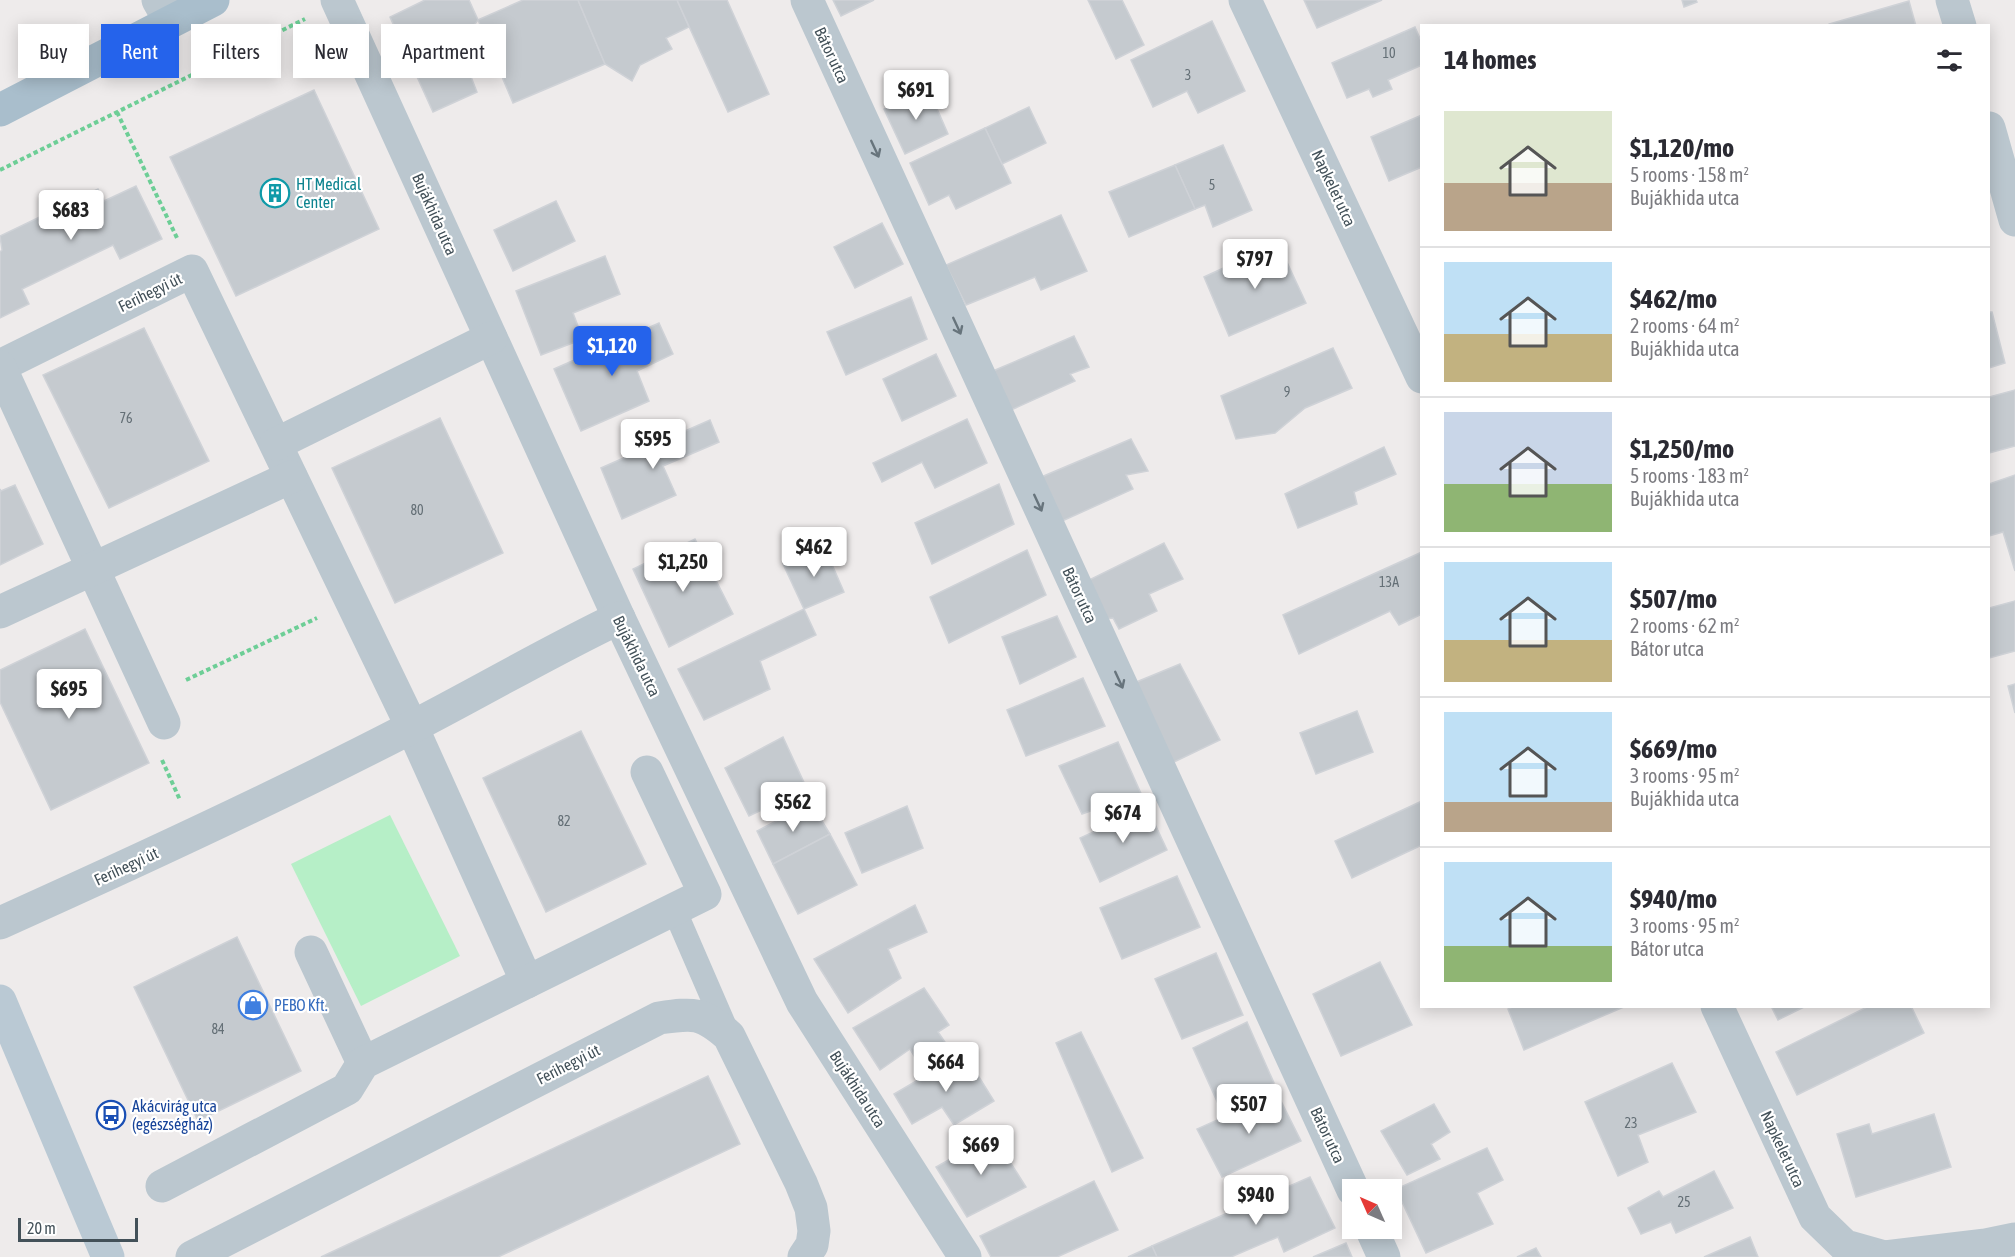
<!DOCTYPE html>
<meta charset="utf-8">
<style>
body{margin:0;font-family:"Asap Condensed",sans-serif;background:#f2f2f3;color:#2b2b33;height:100vh;display:flex;flex-direction:column;font-size:22px;white-space:nowrap}
*{box-sizing:border-box;margin:0}
p{font-size:20px;color:#7c7c81}
.icon{flex:none;width:33px;height:33px;fill:none;stroke:currentColor;stroke-width:2;stroke-linecap:round;stroke-linejoin:round}
.map{position:relative;flex:1;overflow:hidden}
.details{position:absolute;left:1420px;top:24px;width:570px;height:984px;display:flex;flex-direction:column;background:#fff;border-radius:0px;box-shadow:0 3px 15px #0003}
.details>*{flex:none}
.hud{position:absolute;left:18px;top:24px;width:570px;height:54px;display:flex;gap:12px}
.needle{width:39px;rotate:315deg}
.fabs{position:absolute;left:1342px;top:1179px;display:grid;gap:12px}
.fabs a{display:grid;place-items:center;width:60px;height:60px;border-radius:0px;background:#fff;box-shadow:0 3px 15px #0003;font-size:30px}
.scale{position:absolute;left:18px;bottom:15px;width:120px;box-sizing:border-box;padding-left:6px;border:3px solid #435159;border-top:0;font-size:16px;line-height:21px;white-space:nowrap;color:#435159;-webkit-text-stroke:4px #fff;paint-order:stroke}
.price{position:absolute;translate:-50% -51px;padding:0 14px;border-radius:6px;background:#fff;color:#222;font-size:20px;line-height:39px;filter:drop-shadow(0 2px 3px #0008)}
.price::after{content:'';position:absolute;left:50%;top:36px;width:18px;height:14px;margin-left:-9px;background:inherit;clip-path:polygon(0 0,100% 0,50% 100%)}
.price.active{background:#2563eb;color:#fff}
ul{padding:0;list-style:none}
li{display:flex;align-items:center;gap:18px;height:150px;padding:0 24px}
li+li{border-top:2px solid #e1e1e2}
li span{display:grid;place-items:center;flex:none;width:168px;height:120px;border-radius:0px;color:#555}
li>.icon{margin-inline-start:auto}
span .icon{width:72px;height:72px;fill:#fffc;stroke-width:1}
li b{font-size:26px}
h2{display:flex;justify-content:space-between;align-items:center;height:72px;padding:0 24px;font-size:26px}
.tag{padding:0 21px;border-radius:0px;background:#fff;box-shadow:0 3px 15px #0003;font-size:21px;line-height:54px}
.tag.active{background:#2563eb;color:#fff}
.map>svg:first-child{display:block}
</style>
<div class="map">
<svg width="2015" height="1257" viewBox="0 0 2015 1257">
<rect width="100%" height="100%" fill="#eeebeb"/>
<!-- green -->
<path fill="#b6efc7" d="M390 815 460 956 361 1006 291 864Z"/>
<!-- building -->
<g fill="#c5cacf" stroke="#cfd2d7" stroke-width="1.5">
<path d="M425 0H469L478 20 459 46 477 92 433 112 390 17Z"/>
<path d="M523 0H578L605 64 513 103 478 20Z"/>
<path d="M578 0H677L689 27 666 38 672 49 640 65 632 81 605 64Z"/>
<path d="M677 0H727L769 94 728 112Z"/>
<path d="M833 0H874L841 16Z"/>
<path d="M1088 0H1122L1144 45 1116 59Z"/>
<path d="M1304 0H1382L1317 28Z"/>
<path d="M1682 0H1696L1697 2 1684 7Z"/>
<path d="M1909 1 1916 26H1829V24Z"/>
<path d="M1212 21 1245 91 1198 113 1187 91 1153 107 1131 60Z"/>
<path d="M1415 27 1422 43V65L1388 80 1392 89 1373 97 1369 89 1347 98 1332 63Z"/>
<path d="M928 88 948 134 905 154 884 109Z"/>
<path d="M314 90 379 229 236 296 170 157Z"/>
<path d="M1029 107 1046 143 1002 164 985 128Z"/>
<path d="M1422 115V167L1389 181 1371 137Z"/>
<path d="M985 128 1011 183 956 209 949 195 929 205 910 163Z"/>
<path d="M1223 145 1252 210 1213 227 1205 205 1195 209 1175 165Z"/>
<path d="M1175 165 1195 209 1129 237 1109 192Z"/>
<path d="M136 186 162 239 120 259 113 245 22 289 29 304 0 318V252L2 250 0 236 98 189 104 201Z"/>
<path d="M556 201 575 241 513 271 494 230Z"/>
<path d="M1061 215 1087 271 1041 290 1035 277 966 305 946 265Z"/>
<path d="M882 223 903 264 855 288 834 247Z"/>
<path d="M1278 243 1306 303 1229 336 1204 277Z"/>
<path d="M605 256 620 294 573 313 583 339 541 355 516 291Z"/>
<path d="M911 297 927 339 846 375 827 332Z"/>
<path d="M1989 312H1992L2005 363 1989 368Z"/>
<path d="M659 323 673 354 637 371 649 401 581 431 554 369Z"/>
<path d="M144 328 209 461 109 508 43 375Z"/>
<path d="M1074 336 1089 367 1070 374 1075 381 1011 410 993 371Z"/>
<path d="M1333 348 1352 388 1305 408 1275 433 1236 439 1221 396Z"/>
<path d="M936 354 956 396 902 421 883 379Z"/>
<path d="M2015 390V446L1989 453V397Z"/>
<path d="M440 418 503 553 395 603 332 468Z"/>
<path d="M967 419 987 463 935 488 922 462 882 482 873 463Z"/>
<path d="M710 420 719 442 663 466 676 495 622 519 601 468Z"/>
<path d="M1131 439 1148 471 1126 475 1133 489 1060 522 1039 478Z"/>
<path d="M1384 447 1396 474 1354 492 1357 504 1298 528 1285 494Z"/>
<path d="M2015 475V571L2003 532 1989 536V484Z"/>
<path d="M999 484 1014 524 932 564 915 523Z"/>
<path d="M15 485 43 544 0 565V489L1 491Z"/>
<path d="M695 539 733 614 669 647 633 569Z"/>
<path d="M1164 543 1183 579 1149 594 1157 611 1119 629 1113 618 1104 619 1085 582Z"/>
<path d="M824 546 844 592 804 609 783 564Z"/>
<path d="M1027 550 1046 595 949 643 930 597Z"/>
<path d="M1422 552V614L1399 625 1390 611 1299 654 1283 615Z"/>
<path d="M2015 601V651L1989 658V608Z"/>
<path d="M804 609 816 635 760 661 770 689 704 720 678 669Z"/>
<path d="M1057 616 1076 657 1020 684 1002 637Z"/>
<path d="M85 629 149 763 51 810 0 702V670Z"/>
<path d="M1180 664 1220 740 1172 763 1134 683Z"/>
<path d="M1083 678 1105 726 1026 756 1007 710Z"/>
<path d="M2015 684V713L2008 686Z"/>
<path d="M1357 711 1373 752 1316 774 1300 733Z"/>
<path d="M581 731 646 864 546 912 483 778Z"/>
<path d="M783 737 807 789 749 816 725 768Z"/>
<path d="M1118 742 1147 807 1103 827 1096 809 1082 814 1059 766Z"/>
<path d="M1422 801V845L1352 878 1335 841Z"/>
<path d="M811 803 830 834 773 864 757 831Z"/>
<path d="M907 806 923 848 862 873 845 833Z"/>
<path d="M1147 807 1167 850 1100 882 1080 838Z"/>
<path d="M830 834 857 885 798 914 773 864Z"/>
<path d="M1177 876 1200 927 1122 959 1100 908Z"/>
<path d="M915 905 927 932 888 949 901 978 848 1013 814 959Z"/>
<path d="M237 937 301 1071 198 1121 134 987Z"/>
<path d="M1216 953 1243 1015 1182 1039 1155 979Z"/>
<path d="M1380 962 1412 1025 1341 1056 1313 994Z"/>
<path d="M924 988 949 1025 938 1032 949 1048 919 1064 910 1049 880 1070 853 1028Z"/>
<path d="M1514 1006H1626L1524 1050 1508 1009Z"/>
<path d="M1771 1006H1806L1778 1020Z"/>
<path d="M1869 1006H1911L1924 1033 1797 1095 1776 1052Z"/>
<path d="M1247 1022 1274 1083 1220 1108 1193 1048Z"/>
<path d="M1081 1032 1143 1158 1112 1172 1056 1043Z"/>
<path d="M964 1053 994 1101 954 1125 942 1107 912 1124 894 1094Z"/>
<path d="M1672 1063 1696 1112 1638 1135 1648 1162 1618 1176 1585 1102Z"/>
<path d="M708 1076 740 1144 498 1257H321Z"/>
<path d="M1277 1093 1301 1141 1222 1177 1197 1129Z"/>
<path d="M1434 1104 1450 1132 1431 1144 1440 1159 1407 1175 1381 1131Z"/>
<path d="M1934 1114 1951 1167 1856 1197 1837 1134 1869 1124 1872 1134Z"/>
<path d="M993 1135 1026 1187 967 1217 936 1167Z"/>
<path d="M1487 1148 1503 1180 1477 1193 1493 1224 1426 1253 1396 1189Z"/>
<path d="M1714 1171 1733 1208 1676 1233 1671 1222 1641 1234 1628 1208 1659 1191 1663 1197Z"/>
<path d="M1310 1177 1335 1228 1284 1252 1278 1237 1231 1257H1157L1152 1246Z"/>
<path d="M1094 1181 1118 1230 1057 1257H991L980 1236Z"/>
<path d="M1750 1237 1758 1257H1704Z"/>
<path d="M1346 1243 1352 1257H1313Z"/>
<path d="M1152 1246 1157 1257H1128Z"/>
<path d="M1536 1248 1541 1257H1517Z"/>
</g>
<g fill="none" stroke-linecap="round" stroke-linejoin="round">
<!-- path -->
<g stroke="#6dce96" stroke-width="4" stroke-dasharray="4.5 3" stroke-linecap="butt">
<path d="M117 112 177 238"/>
<path d="M0 170 305 19"/>
<path d="M186 680 317 618"/>
<path d="M162 760 180 800"/>
</g>
<!-- service -->
<path stroke="#bbc7cf" stroke-width="24" d="M674 909 729 1036"/>
<!-- minor -->
<g stroke="#bbc7cf" stroke-width="33">
<path d="M158 0 170 21"/>
<path d="M337 0 619 618 802 1002 965 1257"/>
<path d="M807 0 1353 1190"/>
<path d="M1245 0 1422 377"/>
<path d="M1952 0 1960 26"/>
<path d="M1989 128 2015 220"/>
<path d="M0 366 192 271 412 727 527 982"/>
<path d="M0 367 164 723"/>
<path d="M276 444 491 338"/>
<path d="M0 612 291 477"/>
<path d="M0 923C138 861 275 798 410 728 480 692 548 652 619 618"/>
<path d="M311 952 363 1063"/>
<path d="M1717 1006 1815 1217 1845 1246 1884 1257"/>
<path d="M162 1186 347 1089 363 1063 705 894 647 772"/>
<path d="M1371 1228 1384 1257"/>
<path d="M192 1257 659 1018C694 1013 702 1012 729 1036L801 1183 811 1208 814 1231 812 1245 804 1257"/>
<path d="M1885 1257 1986 1245 2015 1239"/>
</g>
<!-- secondary -->
<path stroke="#bac9d4" stroke-width="33" d="M0 1001 108 1257"/>
<!-- primary -->
<path stroke="#a9becc" stroke-width="33" d="M0 110 213 0"/>
</g>
<!-- one-way arrows -->
<defs><path id="oneway-shaft" d="M-6 0H5M1.5-3L5.5 0L1.5 3" fill="none" stroke-width="1.6" stroke-linecap="round" stroke-linejoin="round" transform="scale(1.5)"/></defs>
<g stroke="#67747c">
<use href="#oneway-shaft" transform="translate(875 149) rotate(65)"/>
<use href="#oneway-shaft" transform="translate(957 326) rotate(65)"/>
<use href="#oneway-shaft" transform="translate(1038 503) rotate(65)"/>
<use href="#oneway-shaft" transform="translate(1119 680) rotate(65)"/>
</g>
<!-- icons -->
<defs>
<g id="building-ring" transform="scale(1.5)"><circle r="9.5" fill="#fff" stroke="#0f9aa8" stroke-width="1.5"/><path d="M-4-6H4V6H1V3H-1V6H-4ZM-2.5-4.3h1.7v1.8h-1.7ZM.8-4.3h1.7v1.8H.8ZM-2.5-1h1.7V.8h-1.7ZM.8-1h1.7V.8H.8Z" fill="#0f9aa8"/></g>
<g id="shop-ring" transform="scale(1.5)"><circle r="9.5" fill="#fff" stroke="#3f7fe0" stroke-width="1.5"/><path d="M-5-2.5h2.3a2.7 3.5 0 0 1 5.4 0H5L5.5 6h-11ZM-1.5-2.5h3a1.5 2.3 0 0 0-3 0Z" fill="#3f7fe0"/></g>
<g id="bus-ring" transform="scale(1.5)"><circle r="9.5" fill="#fff" stroke="#1a4fb4" stroke-width="1.5"/><path d="M-5-6H5V4H4V6H2V4H-2V6H-4V4H-5ZM-3.5-4V0h7V-4ZM-3.5 1.2v1.5H-2V1.2ZM2 1.2v1.5H3.5V1.2Z" fill="#1a4fb4"/></g>
</defs>
<g fill-rule="evenodd">
<use href="#building-ring" x="275" y="193"/>
<use href="#shop-ring" x="253" y="1005"/>
<use href="#bus-ring" x="111" y="1115"/>
</g>
<g text-anchor="middle" stroke-width="4.5" stroke-linejoin="round" paint-order="stroke">
<!-- number labels -->
<g font-size="14" fill="#646f76">
<text x="1389" y="58">10</text>
<text x="1188" y="80">3</text>
<text x="1212" y="190">5</text>
<text x="1287" y="397">9</text>
<text x="126" y="423">76</text>
<text x="417" y="515">80</text>
<text x="1389" y="587">13A</text>
<text x="564" y="826">82</text>
<text x="218" y="1034">84</text>
<text x="1631" y="1128">23</text>
<text x="1684" y="1207">25</text>
</g>
<!-- street labels -->
<g font-size="16" fill="#435159" stroke="#fff">
<text transform="translate(832 55) rotate(65)" y="6">Bátor utca</text>
<text transform="translate(1334 188) rotate(65)" y="6">Napkelet utca</text>
<text transform="translate(435 214) rotate(66)" y="6">Bujákhida utca</text>
<text transform="translate(150 292) rotate(-26)" y="6">Ferihegyi út</text>
<text transform="translate(1080 595) rotate(65)" y="6">Bátor utca</text>
<text transform="translate(637 656) rotate(64)" y="6">Bujákhida utca</text>
<text transform="translate(126 866) rotate(-25)" y="6">Ferihegyi út</text>
<text transform="translate(568 1064) rotate(-27)" y="6">Ferihegyi út</text>
<text transform="translate(858 1089) rotate(57)" y="6">Bujákhida utca</text>
<text transform="translate(1328 1135) rotate(65)" y="6">Bátor utca</text>
<text transform="translate(1783 1149) rotate(65)" y="6">Napkelet utca</text>
</g>
<!-- culture labels -->
<g font-size="16" fill="#0d838f" stroke="#fff" text-anchor="start">
<text x="296" y="190">HT Medical<tspan x="296" dy="18">Center</tspan></text>
</g>
<!-- shop labels -->
<g font-size="16" fill="#366cbe" stroke="#fff" text-anchor="start">
<text x="274" y="1011">PEBO Kft.</text>
</g>
<!-- transit labels -->
<g font-size="16" fill="#164399" stroke="#fff" text-anchor="start">
<text x="132" y="1112">Akácvirág utca<tspan x="132" dy="18">(egészségház)</tspan></text>
</g>
</g>
</svg>
<div class="fabs">
<a><svg class="needle" viewBox="-14 -14 28 28"><path d="M0-13l5 13h-10z" fill="#e53935"/><path d="M0 13l5-13h-10z" fill="#7c7c81"/></svg></a>
</div>
<div class="scale">20 m</div>
<b class="price" style="left:916px;top:121px">$691</b>
<b class="price" style="left:71px;top:241px">$683</b>
<b class="price" style="left:1255px;top:290px">$797</b>
<b class="price active" style="left:612px;top:377px">$1,120</b>
<b class="price" style="left:653px;top:470px">$595</b>
<b class="price" style="left:814px;top:578px">$462</b>
<b class="price" style="left:683px;top:593px">$1,250</b>
<b class="price" style="left:69px;top:720px">$695</b>
<b class="price" style="left:793px;top:833px">$562</b>
<b class="price" style="left:1123px;top:844px">$674</b>
<b class="price" style="left:946px;top:1093px">$664</b>
<b class="price" style="left:1249px;top:1135px">$507</b>
<b class="price" style="left:981px;top:1176px">$669</b>
<b class="price" style="left:1256px;top:1226px">$940</b>
<div class="hud">
<a class="tag">Buy</a>
<a class="tag active">Rent</a>
<a class="tag">Filters</a>
<a class="tag">New</a>
<a class="tag">Apartment</a>
</div>
<section class="details">
<h2>14 homes<svg class="icon" aria-label="filters" viewBox="0 0 24 24"><path d="M4 7h16M4 17h16"/><circle cx="9" cy="7" r="2"/><circle cx="15" cy="17" r="2"/></svg></h2>
<ul>
<li><span style="background:linear-gradient(#dfe7d0 60%,#b9a48a 0)"><svg class="icon" aria-label="home" viewBox="0 0 24 24"><path d="M3 11l9-7 9 7M6 9v11h12V9"/></svg></span><div><b>$1,120/mo</b><p>5 rooms · 158 m²</p><p>Bujákhida utca</p></div></li>
<li><span style="background:linear-gradient(#bfe0f5 60%,#c2b280 0)"><svg class="icon" aria-label="home" viewBox="0 0 24 24"><path d="M3 11l9-7 9 7M6 9v11h12V9"/></svg></span><div><b>$462/mo</b><p>2 rooms · 64 m²</p><p>Bujákhida utca</p></div></li>
<li><span style="background:linear-gradient(#c9d6e8 60%,#8fb573 0)"><svg class="icon" aria-label="home" viewBox="0 0 24 24"><path d="M3 11l9-7 9 7M6 9v11h12V9"/></svg></span><div><b>$1,250/mo</b><p>5 rooms · 183 m²</p><p>Bujákhida utca</p></div></li>
<li><span style="background:linear-gradient(#bfe0f5 65%,#c2b280 0)"><svg class="icon" aria-label="home" viewBox="0 0 24 24"><path d="M3 11l9-7 9 7M6 9v11h12V9"/></svg></span><div><b>$507/mo</b><p>2 rooms · 62 m²</p><p>Bátor utca</p></div></li>
<li><span style="background:linear-gradient(#bfe0f5 75%,#b9a48a 0)"><svg class="icon" aria-label="home" viewBox="0 0 24 24"><path d="M3 11l9-7 9 7M6 9v11h12V9"/></svg></span><div><b>$669/mo</b><p>3 rooms · 95 m²</p><p>Bujákhida utca</p></div></li>
<li><span style="background:linear-gradient(#bfe0f5 70%,#8fb573 0)"><svg class="icon" aria-label="home" viewBox="0 0 24 24"><path d="M3 11l9-7 9 7M6 9v11h12V9"/></svg></span><div><b>$940/mo</b><p>3 rooms · 95 m²</p><p>Bátor utca</p></div></li>
</ul>
</section>
</div>
